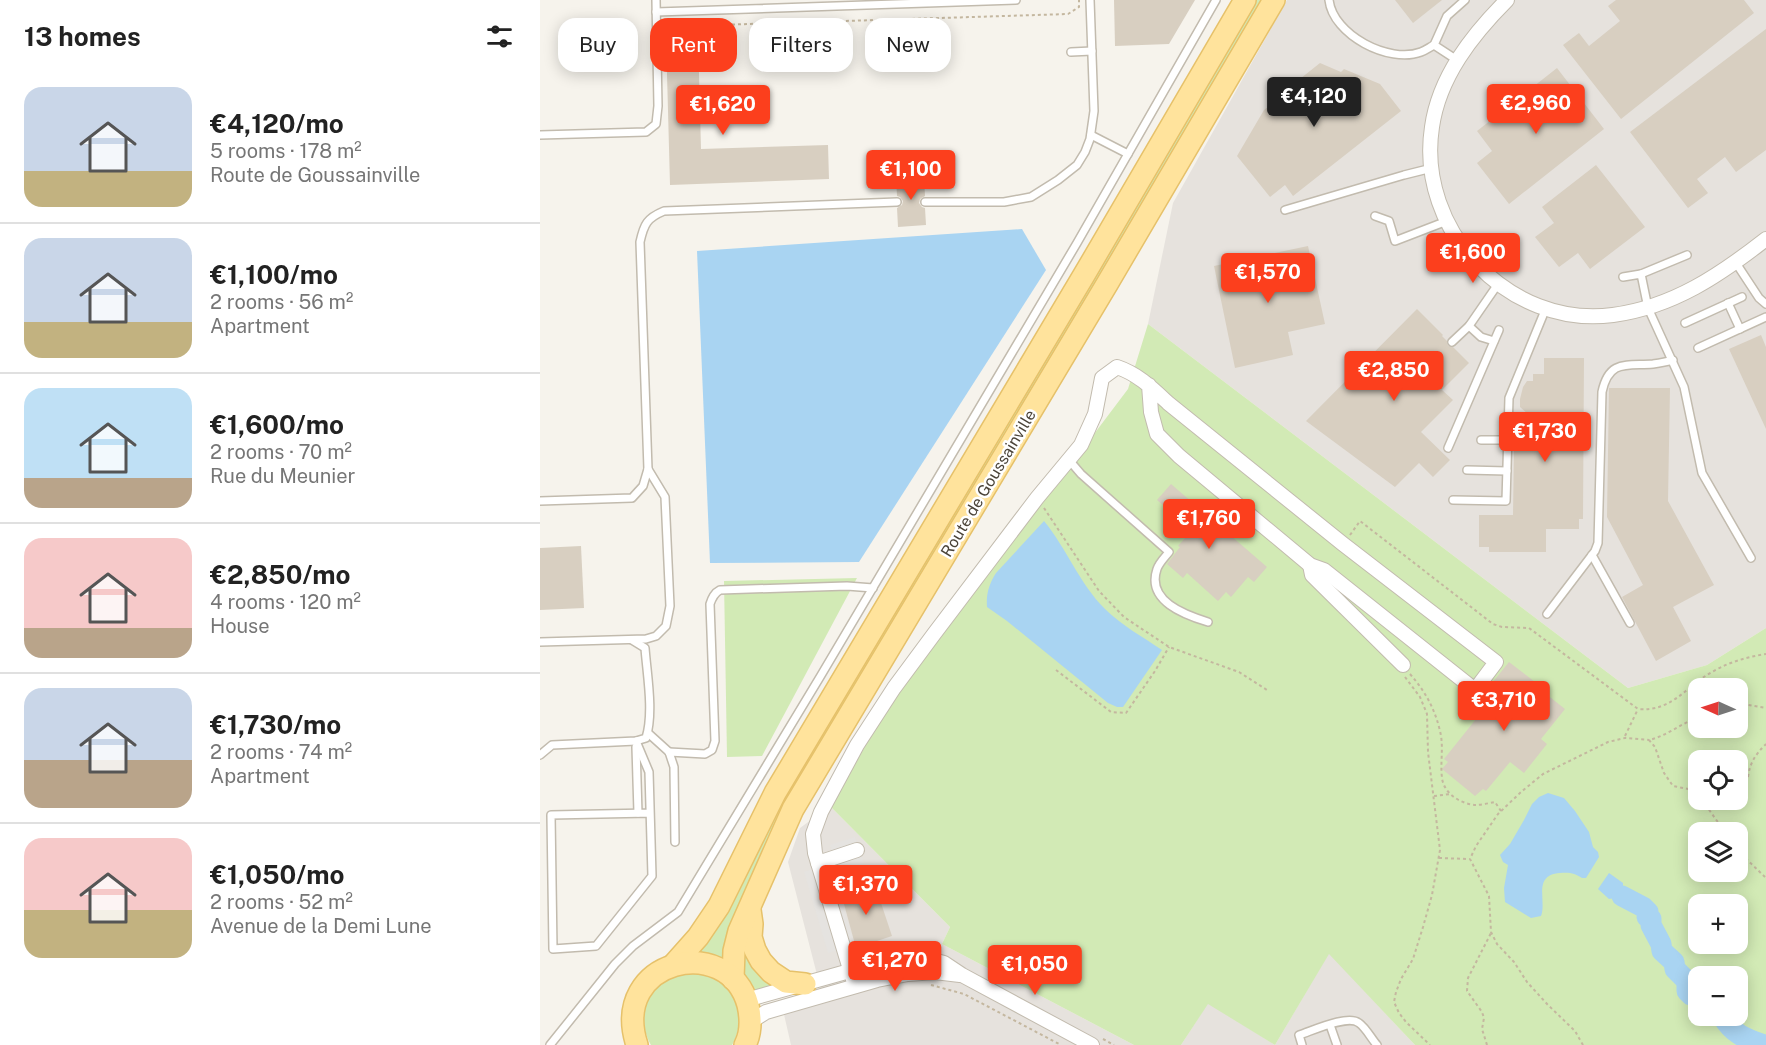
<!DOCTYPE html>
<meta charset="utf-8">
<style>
body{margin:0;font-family:"Public Sans",sans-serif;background:#f2f2f2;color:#222;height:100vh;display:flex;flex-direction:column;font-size:22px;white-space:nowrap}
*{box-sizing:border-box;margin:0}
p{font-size:20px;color:#767676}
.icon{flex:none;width:33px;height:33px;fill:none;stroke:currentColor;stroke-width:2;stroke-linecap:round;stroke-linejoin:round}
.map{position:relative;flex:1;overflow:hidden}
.panel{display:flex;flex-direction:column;background:#fff;width:540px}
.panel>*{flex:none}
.hud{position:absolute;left:18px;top:18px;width:570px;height:54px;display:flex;gap:12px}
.needle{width:39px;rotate:273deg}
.controls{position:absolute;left:1148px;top:678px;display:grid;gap:12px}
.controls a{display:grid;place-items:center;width:60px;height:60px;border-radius:12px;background:#fff;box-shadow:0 3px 15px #0003;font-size:30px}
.price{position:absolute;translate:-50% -51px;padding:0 14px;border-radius:6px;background:#fc3f1d;color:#fff;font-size:20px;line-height:39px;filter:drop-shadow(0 2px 3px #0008)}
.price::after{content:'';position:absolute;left:50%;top:36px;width:18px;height:14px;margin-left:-9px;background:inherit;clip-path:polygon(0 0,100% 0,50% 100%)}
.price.selected{background:#222;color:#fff}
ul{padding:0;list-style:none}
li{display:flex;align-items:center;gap:18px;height:150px;padding:0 24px}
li+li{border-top:2px solid #e0e0e0}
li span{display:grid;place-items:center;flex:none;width:168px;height:120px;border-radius:18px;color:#555}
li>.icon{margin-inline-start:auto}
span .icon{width:72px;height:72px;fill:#fffc;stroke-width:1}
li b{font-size:26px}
h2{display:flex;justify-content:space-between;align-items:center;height:72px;padding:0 24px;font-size:26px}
.chip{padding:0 21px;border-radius:18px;background:#fff;box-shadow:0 3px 15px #0003;font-size:21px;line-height:54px}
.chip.selected{background:#fc3f1d;color:#fff}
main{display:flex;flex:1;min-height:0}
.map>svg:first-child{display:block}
</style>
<main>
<section class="panel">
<h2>13 homes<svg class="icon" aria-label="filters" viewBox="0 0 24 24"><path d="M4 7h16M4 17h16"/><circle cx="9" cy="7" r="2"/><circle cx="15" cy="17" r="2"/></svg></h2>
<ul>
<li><span style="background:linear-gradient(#c9d6e8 70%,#c2b280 0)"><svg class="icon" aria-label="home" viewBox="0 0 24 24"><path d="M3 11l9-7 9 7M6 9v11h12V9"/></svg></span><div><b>€4,120/mo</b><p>5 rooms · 178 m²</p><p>Route de Goussainville</p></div></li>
<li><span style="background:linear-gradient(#c9d6e8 70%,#c2b280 0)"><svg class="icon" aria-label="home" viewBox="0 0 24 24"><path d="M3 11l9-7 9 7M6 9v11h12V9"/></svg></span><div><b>€1,100/mo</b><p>2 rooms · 56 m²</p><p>Apartment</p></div></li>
<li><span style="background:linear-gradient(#bfe0f5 75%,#b9a48a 0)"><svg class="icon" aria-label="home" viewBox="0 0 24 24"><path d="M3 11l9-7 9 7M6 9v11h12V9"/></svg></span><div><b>€1,600/mo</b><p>2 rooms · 70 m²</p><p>Rue du Meunier</p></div></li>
<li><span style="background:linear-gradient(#f6c9c9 75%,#b9a48a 0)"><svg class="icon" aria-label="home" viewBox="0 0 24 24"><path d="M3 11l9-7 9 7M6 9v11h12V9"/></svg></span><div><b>€2,850/mo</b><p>4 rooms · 120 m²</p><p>House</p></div></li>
<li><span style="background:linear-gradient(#c9d6e8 60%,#b9a48a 0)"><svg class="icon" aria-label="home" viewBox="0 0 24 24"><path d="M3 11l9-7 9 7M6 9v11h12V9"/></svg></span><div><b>€1,730/mo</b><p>2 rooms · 74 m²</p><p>Apartment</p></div></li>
<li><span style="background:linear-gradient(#f6c9c9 60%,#c2b280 0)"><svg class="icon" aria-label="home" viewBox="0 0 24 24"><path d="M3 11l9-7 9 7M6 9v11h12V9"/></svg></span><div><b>€1,050/mo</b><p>2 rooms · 52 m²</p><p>Avenue de la Demi Lune</p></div></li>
</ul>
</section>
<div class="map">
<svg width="1226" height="1045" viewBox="0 0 1226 1045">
<rect width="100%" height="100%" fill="#f6f3ec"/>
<!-- industrial -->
<g fill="#e6e2dd">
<path d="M747 0H1226V628L1167 665 1088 688 608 324 633 203Z"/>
<path d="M290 806 410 927 402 944 594 1045H251L243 1010 283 998 248 862 260 828Z"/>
<path d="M789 953 875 1045H641L668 1003 735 1045Z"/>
</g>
<!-- green -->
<g fill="#d2eab5" fill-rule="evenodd">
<path d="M711 0H727L242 820 186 962 178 957 154 951 231 812Z"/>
<path d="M608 324 1088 688 1167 665 1226 628V1045H875L789 954 735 1045 668 1004 641 1045H594L402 944 410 927 290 806 333 727 588 389ZM1158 688H1197V728H1158ZM1158 760H1197V800H1158ZM1158 832H1197V872H1158ZM1158 904H1197V944H1158ZM1158 976H1197V1016H1158Z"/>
<path d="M317 578 222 756 187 757 184 581Z"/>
<path d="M200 948 250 984C242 986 230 991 222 991 200 989 202 964 200 948Z"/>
<path d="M146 972C154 973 163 973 170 976 198 985 206 1022 192 1045H111C99 1025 102 994 124 981 131 977 139 975 146 972Z"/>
</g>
<!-- parking -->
<g fill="#e5e3e0">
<path d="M315 837 324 863 299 871 290 845Z"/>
<path d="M290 863 315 945 288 953 264 872Z"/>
</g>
<!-- water -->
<g fill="#a9d4f2">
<path d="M482 229 506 270 319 562 170 563 157 251Z"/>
<path d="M504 521C527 549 539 583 565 609 581 625 603 637 622 650L583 707H577L568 703 467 621 447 607C446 594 449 584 456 573Z"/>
<path d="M1008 793 1024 798 1035 811 1049 832 1053 847 1058 852 1059 857 1046 878H1042C1035 873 1029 872 1020 873 992 875 1007 901 1001 916L991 918 965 902 964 888 968 865 963 862 960 855 970 844 984 820 992 804 999 797Z"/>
<path d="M1069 873 1083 883V895L1081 897 1069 899 1058 889Z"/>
</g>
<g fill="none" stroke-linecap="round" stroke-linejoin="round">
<!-- river -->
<g stroke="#a9d4f2" stroke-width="21">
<path d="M1082 896 1103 907 1108 912 1107 917 1111 919V925L1121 944 1122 951 1134 962 1135 969 1147 981V991L1151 995 1158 997"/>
<path d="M1182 1016C1193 1034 1204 1038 1224 1045"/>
</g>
</g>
<!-- building -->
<g fill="#d8cfc1">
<path d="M574 0H655L629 44 575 46Z"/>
<path d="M855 0H902L873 23Z"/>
<path d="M1076 0H1204L1214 13 1081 119 1023 45 1039 33 1049 46 1080 21 1068 6Z"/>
<path d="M1226 29V150L1196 172 1185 157 1157 179 1168 193 1148 208 1090 132Z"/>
<path d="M158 36 161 149 288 145 289 179 130 185 126 37Z"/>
<path d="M780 63 801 72 804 69 840 84 861 111 753 196 745 185 730 197 697 156 724 110 742 96 741 94Z"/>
<path d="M1017 68 1064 129 969 204 937 163 952 151 937 131Z"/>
<path d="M1056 165 1105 227 1050 269 1038 253 1019 267 995 237 1014 223 1002 207Z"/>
<path d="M384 176 385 196 380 199 379 203 382 207 385 208 386 225 358 227 357 208 362 205 363 201 360 197 357 196 356 178Z"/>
<path d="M768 246 785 324 748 332 753 355 695 368 674 266Z"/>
<path d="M877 309 903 335 902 336 907 341 908 346 913 347 929 363 902 390 913 400 881 432 910 460 893 477 879 463 855 487 766 421Z"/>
<path d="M1221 335 1226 347V429L1189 349Z"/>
<path d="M1004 358H1044L1043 519H1039V529H1006V552H949V547H939V515H973L974 448H987L988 414 980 407V399L983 387 987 381H993V374H1004Z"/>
<path d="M1069 388H1130L1128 501 1174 585 1133 607 1151 641 1116 661 1082 597 1103 585 1067 517Z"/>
<path d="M631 484 727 567 714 582 708 577 691 597 686 592 678 601 647 573 643 578 627 564 640 547 638 546 652 530 617 500Z"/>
<path d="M41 546 44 608 0 610V548Z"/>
<path d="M969 662 1003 688 1001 690 1025 709 1001 739 1007 744 984 773 970 762 946 791 943 789 935 796 902 769 908 762 904 759 956 694 948 688Z"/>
<path d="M334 882 352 936 316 948 301 893 324 886 327 889H331L334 886Z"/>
</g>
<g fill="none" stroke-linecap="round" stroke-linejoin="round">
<!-- lane casing -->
<g stroke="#c2bbae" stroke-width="10">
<g id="lane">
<path d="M789 0C793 35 849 64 881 52 886 50 890 47 894 45"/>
<path d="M116 12 476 0"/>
<path d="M531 52 552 51"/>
<path d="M917 60 894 45 907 16 925 0"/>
<path d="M0 135 106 132 116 124 118 106 116 0"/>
<path d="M551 135 588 154"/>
<path d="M385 202H464L491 197 518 180 537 165 545 152 550 139 554 111 550 0"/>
<path d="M745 210 864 175 892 168"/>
<path d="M835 216 849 221 855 241 907 221"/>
<path d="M1196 263 1219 298 1226 304"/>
<path d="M1101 274 1147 255"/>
<path d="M1083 277 1101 274 1108 308 1144 387 1162 473 1211 558"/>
<path d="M1188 303 1200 329"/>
<path d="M1145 323 1202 297"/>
<path d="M929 326 941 337 954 341"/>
<path d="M912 342 929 326 958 284"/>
<path d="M1158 348 1226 317"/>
<path d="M941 440H967"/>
<path d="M908 448 959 330"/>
<path d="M529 460 541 474 629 552C625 557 619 563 617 569 606 601 645 615 668 622"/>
<path d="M927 470 967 471"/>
<path d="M913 500 966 501 969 398 1006 308"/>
<path d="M0 501 92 498 103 486 108 469"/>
<path d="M1052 555 1090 623"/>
<path d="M1007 614 1055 551 1058 543 1062 392C1069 359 1087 366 1113 364 1120 363 1126 362 1133 360"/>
<path d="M0 642 106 639 116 636 126 626 130 606 125 497 108 469 100 242C104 224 107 218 124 211L357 202"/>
<path d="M108 733 129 752 134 767 135 842"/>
<path d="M96 741 109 772 112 876 56 946 13 949 11 815 110 813"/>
<path d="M96 747 98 813"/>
<path d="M129 752 165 754 172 750 175 741 170 604C172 598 174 593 180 590L307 586 333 588"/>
<path d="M0 755 12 745 96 741 106 738C114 712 107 675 105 648L92 640"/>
<path d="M284 882 317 872 323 874 329 884"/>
<path d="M790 1025 797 1045"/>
<path d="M10 1045 75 964 93 946 138 912 280 677 537 243 676 0"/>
<path d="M762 1045 759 1035C772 1031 808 1014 819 1023 826 1028 831 1038 837 1045"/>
</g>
</g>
<!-- street casing -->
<g stroke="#c2bbae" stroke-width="16">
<g id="street">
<path d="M967 0C932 35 899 77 892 127 876 230 969 329 1073 315 1133 307 1180 275 1226 239"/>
<path d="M770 565 772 575 863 665"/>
<path d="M278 863 317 850"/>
<path d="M315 986 275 853 273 834 281 812 317 745 354 688 394 634 497 498 541 445 555 414 562 378 577 367C598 374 612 388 628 403L803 544 956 662 935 690 784 570 770 565 639 456 617 434 611 412 609 385"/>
<path d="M206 1000 349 960 389 959 404 963 422 975 552 1045"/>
<path d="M210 1022 226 1012 337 980 368 974 395 972 420 975"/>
</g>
</g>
<!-- primary casing -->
<g stroke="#e6c16a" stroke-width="24">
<g id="primary">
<path d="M210 910 212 924 211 937 215 950 221 961 231 972 246 982 265 984"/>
<path d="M134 964 158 937 179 906 235 793 544 275 705 0"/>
<path d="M193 979 194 951 199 931 253 809 567 284 734 0"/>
<path d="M97 1045C69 959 188 932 208 1005 211 1018 211 1033 205 1045"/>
</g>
</g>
<!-- path -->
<g stroke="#c4b79f" stroke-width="2" stroke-dasharray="3 3" stroke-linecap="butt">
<path d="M144 26 528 14 539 7V0"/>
<path d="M504 508 559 591 584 617 629 647 699 672 727 690"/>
<path d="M810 535 820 521 953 624 962 627 989 628 1098 709C1132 712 1145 687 1172 672 1189 662 1207 657 1226 654"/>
<path d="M516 670 571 712 586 713 615 671 629 647"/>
<path d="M870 674C885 691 895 709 900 731 904 747 900 762 902 778 904 794 921 804 936 805 942 805 949 803 955 802L961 811"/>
<path d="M865 677 880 697 887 714 888 752 900 850 892 895 883 927 873 959 861 979 856 992 854 1002 859 1013 866 1022 890 1045"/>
<path d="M1197 708 1208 705 1226 708"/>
<path d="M1158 717C1141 724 1126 736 1109 740L1115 747 1124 773 1133 786 1153 790 1158 795"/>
<path d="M1085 736 1098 709"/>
<path d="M1208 777C1210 762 1216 754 1226 744"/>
<path d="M894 796 911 794"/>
<path d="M1162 800 1185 832"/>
<path d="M1197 850 1226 878"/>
<path d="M899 858 929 859"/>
<path d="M391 985 424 994 521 1045"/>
<path d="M563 1039 574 1045"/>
<path d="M947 1045 942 1029 944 1018 942 1012 927 991 928 978 951 933"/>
<path d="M1043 1045 1035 1031 1008 1005 987 982 974 962 957 944 951 932 949 896 930 859 936 846 958 814 981 792 1003 774 1068 742 1085 738 1109 740"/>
</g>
<!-- lane -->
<use href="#lane" stroke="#fff" stroke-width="7"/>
<!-- street -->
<use href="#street" stroke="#fff" stroke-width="14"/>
<!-- primary -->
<use href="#primary" stroke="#ffe39c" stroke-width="21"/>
</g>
<g text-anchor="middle" stroke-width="5" stroke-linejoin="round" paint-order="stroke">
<!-- street labels -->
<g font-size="16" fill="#4b4439" stroke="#fff">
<text transform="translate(448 483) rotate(-59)" y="6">Route de Goussainville</text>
</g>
</g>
</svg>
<div class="controls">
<a><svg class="needle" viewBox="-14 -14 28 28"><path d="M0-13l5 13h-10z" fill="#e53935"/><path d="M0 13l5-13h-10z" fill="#767676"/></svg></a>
<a><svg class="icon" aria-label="locate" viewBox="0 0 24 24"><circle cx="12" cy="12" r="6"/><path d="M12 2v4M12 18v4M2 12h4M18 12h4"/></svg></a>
<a><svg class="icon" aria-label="layers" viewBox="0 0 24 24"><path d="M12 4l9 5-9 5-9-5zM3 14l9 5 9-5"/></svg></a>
<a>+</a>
<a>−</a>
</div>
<b class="price selected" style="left:774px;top:128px">€4,120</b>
<b class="price" style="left:996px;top:135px">€2,960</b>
<b class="price" style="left:183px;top:136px">€1,620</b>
<b class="price" style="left:371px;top:201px">€1,100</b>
<b class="price" style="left:933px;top:284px">€1,600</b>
<b class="price" style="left:728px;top:304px">€1,570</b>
<b class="price" style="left:854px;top:402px">€2,850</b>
<b class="price" style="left:1005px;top:463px">€1,730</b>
<b class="price" style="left:669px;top:550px">€1,760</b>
<b class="price" style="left:964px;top:732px">€3,710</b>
<b class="price" style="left:326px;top:916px">€1,370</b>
<b class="price" style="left:355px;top:992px">€1,270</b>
<b class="price" style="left:495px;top:996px">€1,050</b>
<div class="hud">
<a class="chip">Buy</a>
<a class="chip selected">Rent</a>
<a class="chip">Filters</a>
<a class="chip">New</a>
</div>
</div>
</main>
